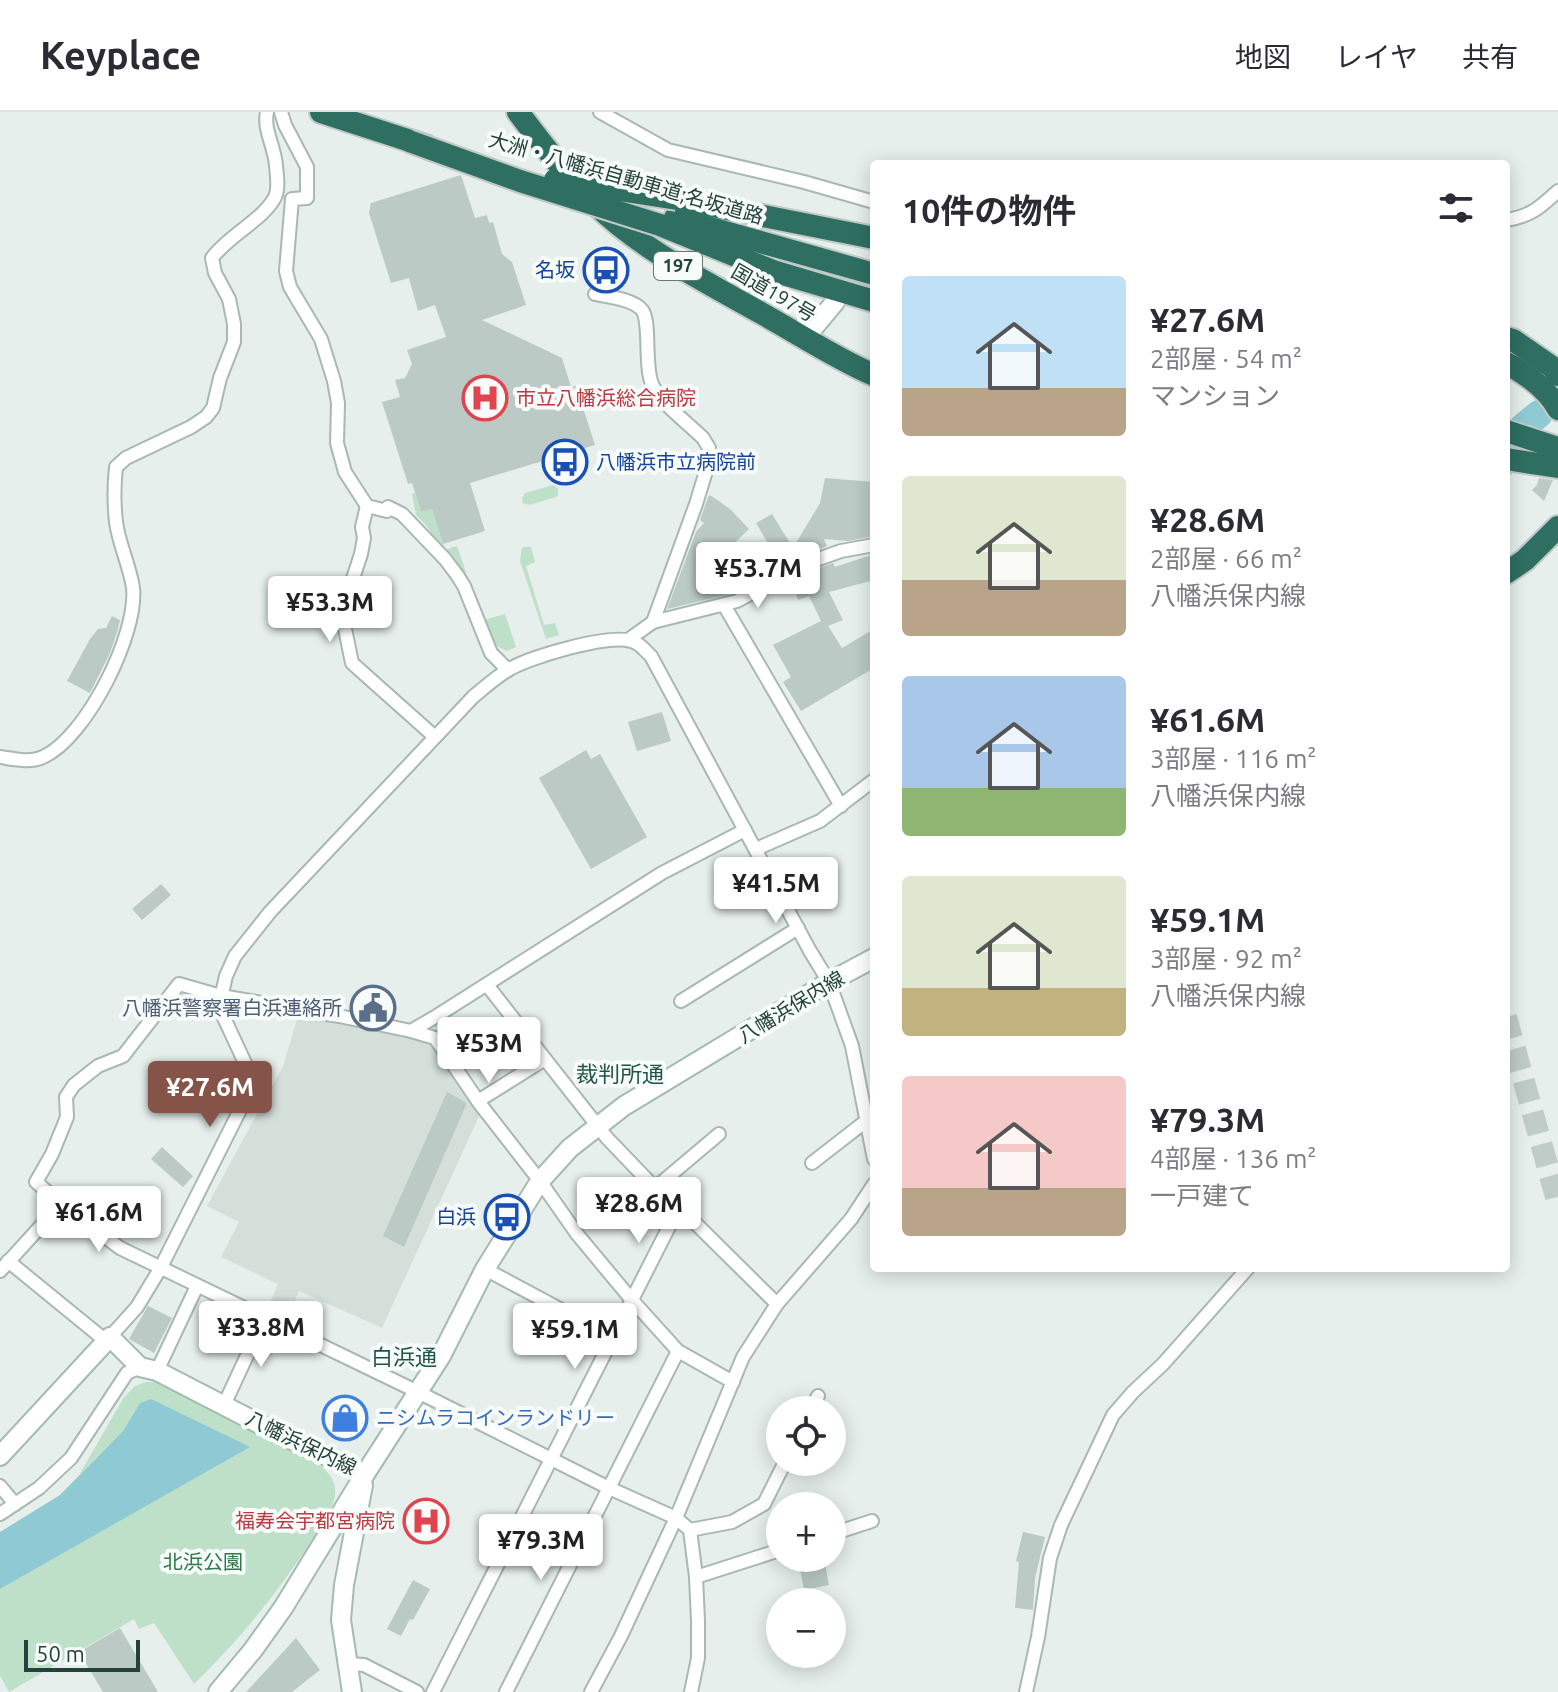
<!DOCTYPE html>
<html lang="ja">
<meta charset="utf-8">
<style>
body{margin:0;font-family:Ubuntu,"Noto Sans JP",sans-serif;background:#f7f7f7;color:#2b2b33;height:100vh;display:flex;flex-direction:column;font-size:30px;white-space:nowrap}
*{box-sizing:border-box;margin:0}
p{font-size:26px;color:#7c7c81}
.icon{flex:none;width:44px;height:44px;fill:none;stroke:currentColor;stroke-width:2;stroke-linecap:round;stroke-linejoin:round}
.map{position:relative;flex:1;overflow:hidden}
.details{position:absolute;left:870px;top:48px;width:640px;height:1112px;display:flex;flex-direction:column;background:#fff;border-radius:8px;box-shadow:0 4px 20px #0003}
.details>*{flex:none}
.buttons{position:absolute;left:766px;top:1284px;display:grid;gap:16px}
.buttons a{display:grid;place-items:center;width:80px;height:80px;border-radius:50%;background:#fff;box-shadow:0 4px 20px #0003;font-size:40px}
.scale{position:absolute;left:24px;bottom:20px;width:116px;box-sizing:border-box;padding-left:8px;border:4px solid #24423a;border-top:0;font-size:22px;line-height:28px;white-space:nowrap;color:#24423a;-webkit-text-stroke:6px #f7fbf9;paint-order:stroke}
.price{position:absolute;translate:-50% -68px;padding:0 18px;border-radius:8px;background:#fff;color:#222;font-size:26px;line-height:52px;filter:drop-shadow(0 2px 4px #0008)}
.price::after{content:'';position:absolute;left:50%;top:48px;width:24px;height:18px;margin-left:-12px;background:inherit;clip-path:polygon(0 0,100% 0,50% 100%)}
.price.on{background:#855347;color:#fff}
ul{padding:0;list-style:none}
li{display:flex;align-items:center;gap:24px;height:200px;padding:0 32px}
li span{display:grid;place-items:center;flex:none;width:224px;height:160px;border-radius:8px;color:#555}
li>.icon{margin-inline-start:auto}
span .icon{width:96px;height:96px;fill:#fffc;stroke-width:1}
li b{font-size:34px}
h2{display:flex;justify-content:space-between;align-items:center;height:96px;padding:0 32px;font-size:34px}
header{display:flex;align-items:center;gap:48px;box-sizing:border-box;height:112px;padding:0 40px;background:#fff;border-bottom:2px solid #e1e1e2}
header strong{font-size:38px}
nav{display:flex;gap:44px;margin-inline-start:auto;font-size:28px}
.map>svg:first-child{display:block}
</style>
<header>
<strong>Keyplace</strong>
<nav><a>地図</a><a>レイヤ</a><a>共有</a></nav>
</header>
<div class="map">
<svg width="1558" height="1580" viewBox="0 0 1558 1580">
<rect width="100%" height="100%" fill="#e6efeb"/>
<!-- built -->
<path fill="#d4dfda" d="M298 904 431 931 481 1000 382 1216 299 1179 285 1210 266 1201 278 1172 221 1145 239 1110 207 1094 283 954Z"/>
<!-- green -->
<g fill="#bfe0c8">
<path d="M553 373 558 377V383L556 385 529 393 523 391 522 387 525 381Z"/>
<path d="M415 381 421 400 432 397 445 438 457 434 477 492 467 467 439 434 426 413 416 403 412 382Z"/>
<path d="M522 435H531L535 450 526 454 544 513 555 511 559 523 546 527 520 449Z"/>
<path d="M505 502 516 535 507 539 493 532 484 508Z"/>
<path d="M146 1270H156L318 1351C325 1358 334 1365 335 1376 337 1392 324 1407 317 1420 282 1476 241 1526 194 1572L154 1511 139 1517 134 1507 9 1580 0 1564V1477L249 1335 140 1291 123 1319 79 1363 124 1285 135 1274Z"/>
</g>
<!-- water -->
<path fill="#8ec9d4" d="M151 1287 250 1335 0 1477V1420L60 1383 123 1319 140 1291Z"/>
<g fill="none" stroke-linecap="round" stroke-linejoin="round">
<!-- river -->
<path stroke="#8ec9d4" stroke-width="28" d="M1506 349 1519 327 1522 316 1539 302"/>
</g>
<!-- building -->
<g fill="#bbcac4">
<path d="M461 63 475 106 487 103 489 111 493 110 502 142 512 150 526 193 482 208 562 246 571 275 576 274 595 333 470 371 485 419 443 432 432 397 421 400 412 371 408 372 382 290 400 285 395 268 405 266 412 252 407 238 446 225 435 193 418 199 409 166 391 171 369 101 371 91Z"/>
<path d="M825 366 874 370V424L848 429 824 427 827 434 809 441 782 455 756 411 772 402 793 436 820 391Z"/>
<path d="M1539 366 1553 368 1544 389 1532 378 1537 373Z"/>
<path d="M710 383 730 397 749 417 696 468 745 449 755 469 734 481 667 497 696 420 704 411 700 408 708 385Z"/>
<path d="M874 442V468L829 480 843 508 828 514 842 536 874 517V556L801 599 783 570 791 565 773 533 821 509 809 484 798 488 793 470 817 457 833 451 835 455Z"/>
<path d="M112 504 120 508 118 517 110 541 90 581 67 569 90 527 98 517 106 516Z"/>
<path d="M662 600 671 629 637 639 628 610Z"/>
<path d="M586 638 591 647 600 642 647 725 591 757 539 666Z"/>
<path d="M161 772 171 783 142 808 132 797Z"/>
<path d="M182 882 200 887 207 893 193 909 174 893Z"/>
<path d="M447 980 467 991 404 1135 383 1124Z"/>
<path d="M162 1035 193 1064 183 1075 151 1047Z"/>
<path d="M148 1194 172 1206 154 1241 129 1227Z"/>
<path d="M1023 1420 1045 1425 1035 1466 1033 1498 1015 1496 1019 1450 1016 1449Z"/>
<path d="M798 1446H824L829 1473 804 1478Z"/>
<path d="M413 1468 430 1477 413 1508 410 1507 401 1524 387 1517Z"/>
<path d="M120 1516 158 1580H103L79 1540Z"/>
<path d="M296 1526 320 1558 292 1580H246Z"/>
</g>
<g fill="none" stroke-linecap="round" stroke-linejoin="round">
<!-- highway-tunnel -->
<path stroke="#bfccc8" stroke-width="22" stroke-dasharray="22 11" stroke-linecap="butt" d="M1506 905 1558 1092"/>
<!-- street casing -->
<g stroke="#a8b8b2" stroke-width="16">
<g id="street">
<path d="M281 0 285 13 307 55V86L292 87 286 159 290 175 321 227 334 269 338 291 337 331 345 360 367 394 387 399 388 395 402 402 445 447 457 463 464 474 491 541 508 558"/>
<path d="M600 0 668 38 804 70 874 90"/>
<path d="M1506 108C1532 104 1540 95 1558 79"/>
<path d="M595 182C609 185 633 187 642 198 651 209 644 253 652 272 660 291 688 311 703 326L709 336 710 346 696 392 653 510"/>
<path d="M367 394 362 415 364 426 361 442 345 491 343 507 352 551 435 625"/>
<path d="M724 493 841 694"/>
<path d="M628 528 653 510 737 489 813 449 841 439 874 433"/>
<path d="M0 645C14 647 30 651 43 645 86 626 138 522 133 476 130 454 119 433 116 410 114 392 114 373 116 355L126 346 191 315 206 305 213 296 220 266 234 230V212L229 187 215 161 212 146C228 124 264 107 275 85 279 77 277 63 276 54 275 35 263 18 267 0"/>
<path d="M756 737 820 709 874 668"/>
<path d="M487 873 607 1026 655 1076 679 1095 777 1192"/>
<path d="M681 889 798 816"/>
<path d="M411 919 435 905 662 761 745 718"/>
<path d="M478 989 545 947"/>
<path d="M812 1051 866 1009"/>
<path d="M655 1076 719 1022"/>
<path d="M8 1149 106 1229"/>
<path d="M485 1157 612 1225"/>
<path d="M0 1159 61 1092"/>
<path d="M110 1225 137 1195 160 1157 244 990 248 970 245 951 219 895 226 864 235 844 270 800 473 585C484 576 496 565 508 558 529 545 608 522 631 529 640 531 644 538 651 544L810 839 829 870 852 934 874 1047"/>
<path d="M157 1259 197 1174"/>
<path d="M224 1293 264 1207"/>
<path d="M811 1298 818 1284"/>
<path d="M0 1374 15 1392"/>
<path d="M0 1402 39 1376 71 1346 127 1261 140 1255"/>
<path d="M690 1418 732 1410 764 1392 785 1350"/>
<path d="M832 1422 872 1409"/>
<path d="M696 1465 780 1438"/>
<path d="M348 1552 364 1553 417 1580"/>
<path d="M433 1580 679 1095"/>
<path d="M506 1580 678 1239"/>
<path d="M591 1580 621 1524 676 1406 743 1245 777 1192 851 1107 874 1072"/>
<path d="M691 1580 698 1546V1509L696 1465 690 1418 676 1406 609 1376 418 1280 120 1136 61 1092 36 1070 52 1042 67 1005 66 985 74 973 98 954 123 944 179 872 221 884 339 904 411 919 435 926 480 992 540 1069 577 1122 631 1187 678 1239 733 1270"/>
<path d="M1026 1580 1038 1525 1050 1446 1061 1413 1113 1303 1133 1280 1163 1252 1248 1156"/>
</g>
</g>
<!-- secondary casing -->
<g stroke="#a4bbb3" stroke-width="22">
<g id="secondary">
<path d="M805 226 835 190"/>
<path d="M0 1344 110 1225 140 1255 157 1259 275 1320 365 1362"/>
<path d="M218 1580 253 1538 283 1496 365 1362 441 1244 485 1157 540 1069 570 1036 624 994 829 870 874 846"/>
<path d="M352 1580 341 1508 344 1473 363 1373"/>
</g>
</g>
<!-- highway casing -->
<g stroke="#c2cac8" stroke-width="26">
<g id="highway">
<path d="M321 0 426 34"/>
<path d="M518 0C549 41 580 82 620 114 664 149 713 174 761 201 799 222 835 246 874 263"/>
<path d="M677 87 874 126"/>
<path d="M675 106 874 162"/>
<path d="M660 113 773 159 874 189"/>
<path d="M1506 226 1513 228 1552 255 1558 263"/>
<path d="M1506 251C1526 262 1547 276 1558 297"/>
<path d="M1506 319 1558 336"/>
<path d="M1506 347 1558 355"/>
<path d="M1506 461 1525 448 1558 415"/>
</g>
</g>
<!-- street -->
<use href="#street" stroke="#fff" stroke-width="12"/>
<!-- secondary -->
<use href="#secondary" stroke="#fff" stroke-width="18"/>
<!-- highway -->
<use href="#highway" stroke="#2f6f62" stroke-width="22"/>
<!-- highway-bridge casing -->
<g stroke="#c2cac8" stroke-width="26" stroke-linecap="butt">
<g id="highway-bridge">
<path d="M409 29 520 69 660 113"/>
<path d="M555 68 677 87"/>
</g>
</g>
<!-- highway-bridge -->
<use href="#highway-bridge" stroke="#2f6f62" stroke-width="22"/>
</g>
<!-- icons -->
<defs>
<g id="bus-ring" transform="scale(2.3)"><circle r="9.5" fill="#f7fbf9" stroke="#1a4fb4" stroke-width="1.5"/><path d="M-5-6H5V4H4V6H2V4H-2V6H-4V4H-5ZM-3.5-4V0h7V-4ZM-3.5 1.2v1.5H-2V1.2ZM2 1.2v1.5H3.5V1.2Z" fill="#1a4fb4"/></g>
<g id="hospital-ring" transform="scale(2.3)"><circle r="9.5" fill="#f7fbf9" stroke="#e0444e" stroke-width="1.5"/><path d="M-5-5h3v3.5h4V-5h3V5h-3V1.5h-4V5h-3Z" fill="#e0444e"/></g>
<g id="civic-ring" transform="scale(2.3)"><circle r="9.5" fill="#f7fbf9" stroke="#5c6f8a" stroke-width="1.5"/><path d="M-.6-6.5H3V-4.5H.6V-3L4-1V1h2V6H-6V1h2V-1L-.6-3ZM-1.2 2.5V6h2.4V2.5Z" fill="#5c6f8a"/></g>
<g id="shop-ring" transform="scale(2.3)"><circle r="9.5" fill="#f7fbf9" stroke="#3f7fe0" stroke-width="1.5"/><path d="M-5-2.5h2.3a2.7 3.5 0 0 1 5.4 0H5L5.5 6h-11ZM-1.5-2.5h3a1.5 2.3 0 0 0-3 0Z" fill="#3f7fe0"/></g>
</defs>
<g fill-rule="evenodd">
<use href="#bus-ring" x="606" y="158"/>
<use href="#hospital-ring" x="485" y="286"/>
<use href="#bus-ring" x="565" y="350"/>
<use href="#civic-ring" x="373" y="896"/>
<use href="#bus-ring" x="507" y="1105"/>
<use href="#shop-ring" x="345" y="1306"/>
<use href="#hospital-ring" x="426" y="1409"/>
</g>
<g text-anchor="middle" stroke-width="8" stroke-linejoin="round" paint-order="stroke">
<!-- shield labels -->
<rect fill="#f7fbf9" stroke="#637a73" stroke-width="2" x="654" y="140" width="48" height="28" rx="6"/>
<g font-size="18" font-weight="bold" fill="#24423a">
<text x="678" y="160">197</text>
</g>
<!-- street labels -->
<g font-size="20" fill="#24423a" stroke="#f7fbf9">
<text transform="translate(626 66) rotate(16)" y="7">大洲・八幡浜自動車道;名坂道路</text>
<text transform="translate(774 181) rotate(30)" y="7">国道197号</text>
<text transform="translate(791 895) rotate(-31)" y="7">八幡浜保内線</text>
<text transform="translate(301 1331) rotate(26)" y="7">八幡浜保内線</text>
</g>
<!-- transit labels -->
<g font-size="20" fill="#164399" stroke="#f7fbf9" text-anchor="end">
<text x="575" y="165">名坂</text>
<text x="596" y="357" text-anchor="start">八幡浜市立病院前</text>
<text x="476" y="1112">白浜</text>
</g>
<!-- health labels -->
<g font-size="20" fill="#be3a42" stroke="#f7fbf9" text-anchor="start">
<text x="516" y="293">市立八幡浜総合病院</text>
<text x="395" y="1416" text-anchor="end">福寿会宇都宮病院</text>
</g>
<!-- service labels -->
<g font-size="20" fill="#4e5e75" stroke="#f7fbf9" text-anchor="end">
<text x="342" y="903">八幡浜警察署白浜連絡所</text>
</g>
<!-- shop labels -->
<g font-size="20" fill="#366cbe" stroke="#f7fbf9" text-anchor="start">
<text x="376" y="1313">ニシムラコインランドリー</text>
</g>
<!-- park labels -->
<g font-size="20" fill="#2d7a4b" stroke="#f7fbf9">
<text x="203" y="1457">北浜公園</text>
</g>
<!-- neighbourhood labels -->
<g font-size="22" fill="#1f5548" stroke="#f7fbf9">
<text x="620" y="970">裁判所通</text>
<text x="404" y="1253">白浜通</text>
</g>
</g>
</svg>
<div class="buttons">
<a><svg class="icon" aria-label="locate" viewBox="0 0 24 24"><circle cx="12" cy="12" r="6"/><path d="M12 2v4M12 18v4M2 12h4M18 12h4"/></svg></a>
<a>+</a>
<a>−</a>
</div>
<div class="scale">50 m</div>
<b class="price" style="left:758px;top:498px">¥53.7M</b>
<b class="price" style="left:330px;top:532px">¥53.3M</b>
<b class="price" style="left:776px;top:813px">¥41.5M</b>
<b class="price" style="left:489px;top:973px">¥53M</b>
<b class="price on" style="left:210px;top:1017px">¥27.6M</b>
<b class="price" style="left:639px;top:1133px">¥28.6M</b>
<b class="price" style="left:99px;top:1142px">¥61.6M</b>
<b class="price" style="left:261px;top:1257px">¥33.8M</b>
<b class="price" style="left:575px;top:1259px">¥59.1M</b>
<b class="price" style="left:541px;top:1470px">¥79.3M</b>
<section class="details">
<h2>10件の物件<svg class="icon" aria-label="filters" viewBox="0 0 24 24"><path d="M4 7h16M4 17h16"/><circle cx="9" cy="7" r="2"/><circle cx="15" cy="17" r="2"/></svg></h2>
<ul>
<li><span style="background:linear-gradient(#bfe0f5 70%,#b9a48a 0)"><svg class="icon" aria-label="home" viewBox="0 0 24 24"><path d="M3 11l9-7 9 7M6 9v11h12V9"/></svg></span><div><b>¥27.6M</b><p>2部屋 · 54 m²</p><p>マンション</p></div></li>
<li><span style="background:linear-gradient(#dfe7d0 65%,#b9a48a 0)"><svg class="icon" aria-label="home" viewBox="0 0 24 24"><path d="M3 11l9-7 9 7M6 9v11h12V9"/></svg></span><div><b>¥28.6M</b><p>2部屋 · 66 m²</p><p>八幡浜保内線</p></div></li>
<li><span style="background:linear-gradient(#a9c7e8 70%,#8fb573 0)"><svg class="icon" aria-label="home" viewBox="0 0 24 24"><path d="M3 11l9-7 9 7M6 9v11h12V9"/></svg></span><div><b>¥61.6M</b><p>3部屋 · 116 m²</p><p>八幡浜保内線</p></div></li>
<li><span style="background:linear-gradient(#dfe7d0 70%,#c2b280 0)"><svg class="icon" aria-label="home" viewBox="0 0 24 24"><path d="M3 11l9-7 9 7M6 9v11h12V9"/></svg></span><div><b>¥59.1M</b><p>3部屋 · 92 m²</p><p>八幡浜保内線</p></div></li>
<li><span style="background:linear-gradient(#f6c9c9 70%,#b9a48a 0)"><svg class="icon" aria-label="home" viewBox="0 0 24 24"><path d="M3 11l9-7 9 7M6 9v11h12V9"/></svg></span><div><b>¥79.3M</b><p>4部屋 · 136 m²</p><p>一戸建て</p></div></li>
</ul>
</section>
</div>
